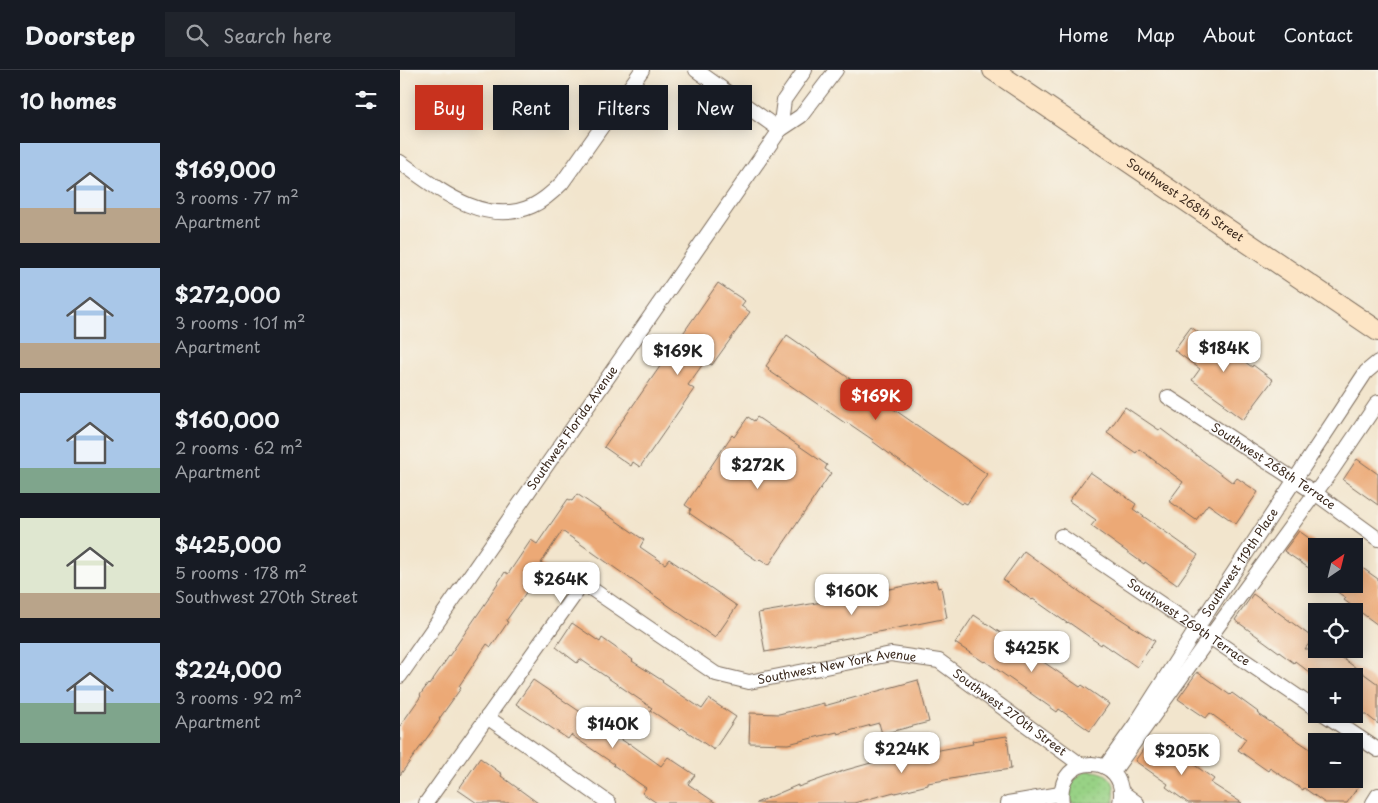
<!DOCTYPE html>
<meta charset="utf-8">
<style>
body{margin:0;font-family:"Playpen Sans",sans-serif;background:#20242c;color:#f1f3f6;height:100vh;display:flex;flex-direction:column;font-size:19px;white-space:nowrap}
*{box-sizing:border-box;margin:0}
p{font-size:16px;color:#9ea1a6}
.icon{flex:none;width:28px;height:28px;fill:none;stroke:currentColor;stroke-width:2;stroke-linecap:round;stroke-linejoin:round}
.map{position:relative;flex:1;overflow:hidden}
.panel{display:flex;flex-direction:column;background:#171b24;width:400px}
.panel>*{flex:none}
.banner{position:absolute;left:15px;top:15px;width:475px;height:45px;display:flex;gap:10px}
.needle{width:32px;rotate:35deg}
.controls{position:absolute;left:908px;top:468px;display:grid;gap:10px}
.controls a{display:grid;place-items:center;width:55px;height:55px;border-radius:0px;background:#171b24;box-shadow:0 2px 12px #0003;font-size:25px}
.price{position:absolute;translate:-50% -42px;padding:0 11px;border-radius:10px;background:#fff;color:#222;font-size:16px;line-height:32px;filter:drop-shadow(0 1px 2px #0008)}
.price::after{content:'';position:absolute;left:50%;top:30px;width:15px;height:11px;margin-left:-8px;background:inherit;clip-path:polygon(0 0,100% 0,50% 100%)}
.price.current{background:#c8321e;color:#fff}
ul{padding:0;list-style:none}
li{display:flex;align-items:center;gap:15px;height:125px;padding:0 20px}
li span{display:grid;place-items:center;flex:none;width:140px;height:100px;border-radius:0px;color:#555}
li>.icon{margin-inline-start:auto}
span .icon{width:60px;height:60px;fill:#fffc;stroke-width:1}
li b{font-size:21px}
h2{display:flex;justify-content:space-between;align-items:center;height:60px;padding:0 20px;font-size:21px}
.pill{padding:0 18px;border-radius:0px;background:#171b24;box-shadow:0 2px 12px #0003;font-size:18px;line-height:45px}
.pill.current{background:#c8321e;color:#fff}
header{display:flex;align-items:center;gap:30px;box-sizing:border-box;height:70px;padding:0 25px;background:#171b24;border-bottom:1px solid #363941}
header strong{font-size:24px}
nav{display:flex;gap:28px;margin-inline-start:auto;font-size:18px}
.search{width:350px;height:45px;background:#20242c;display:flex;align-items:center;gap:12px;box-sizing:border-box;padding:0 18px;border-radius:0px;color:#9ea1a6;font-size:19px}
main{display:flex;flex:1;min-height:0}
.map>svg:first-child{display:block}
</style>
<header>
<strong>Doorstep</strong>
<div class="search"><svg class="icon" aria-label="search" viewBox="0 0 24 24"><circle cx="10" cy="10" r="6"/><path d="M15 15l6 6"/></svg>Search here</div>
<nav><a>Home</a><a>Map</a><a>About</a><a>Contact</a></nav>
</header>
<main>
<section class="panel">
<h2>10 homes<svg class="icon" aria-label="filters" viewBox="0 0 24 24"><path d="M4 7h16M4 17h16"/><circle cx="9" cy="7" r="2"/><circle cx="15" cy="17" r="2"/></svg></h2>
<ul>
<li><span style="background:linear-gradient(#a9c7e8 65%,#b9a48a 0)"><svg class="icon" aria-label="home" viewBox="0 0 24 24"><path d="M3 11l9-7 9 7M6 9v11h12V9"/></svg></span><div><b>$169,000</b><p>3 rooms · 77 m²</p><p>Apartment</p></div></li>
<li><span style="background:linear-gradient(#a9c7e8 75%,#b9a48a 0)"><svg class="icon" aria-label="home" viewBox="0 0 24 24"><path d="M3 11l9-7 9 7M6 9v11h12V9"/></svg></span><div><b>$272,000</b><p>3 rooms · 101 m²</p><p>Apartment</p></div></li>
<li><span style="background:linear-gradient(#a9c7e8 75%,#7fa58c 0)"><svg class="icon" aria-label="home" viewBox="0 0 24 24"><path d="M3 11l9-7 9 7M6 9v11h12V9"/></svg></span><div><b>$160,000</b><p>2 rooms · 62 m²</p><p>Apartment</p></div></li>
<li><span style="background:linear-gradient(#dfe7d0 75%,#b9a48a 0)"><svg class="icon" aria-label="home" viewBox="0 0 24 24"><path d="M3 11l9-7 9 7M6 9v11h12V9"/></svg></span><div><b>$425,000</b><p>5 rooms · 178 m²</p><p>Southwest 270th Street</p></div></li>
<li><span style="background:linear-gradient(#a9c7e8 60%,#7fa58c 0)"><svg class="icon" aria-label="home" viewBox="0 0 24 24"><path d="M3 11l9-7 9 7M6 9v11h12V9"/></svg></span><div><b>$224,000</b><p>3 rooms · 92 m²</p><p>Apartment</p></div></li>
</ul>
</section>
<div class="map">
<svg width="978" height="733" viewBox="0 0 978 733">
<defs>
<pattern id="grass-dots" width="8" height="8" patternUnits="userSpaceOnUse" patternTransform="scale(1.25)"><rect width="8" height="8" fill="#98d285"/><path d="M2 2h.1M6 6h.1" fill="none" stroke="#84b472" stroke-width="1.8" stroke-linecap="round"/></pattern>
</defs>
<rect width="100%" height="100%" fill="#f7f3e8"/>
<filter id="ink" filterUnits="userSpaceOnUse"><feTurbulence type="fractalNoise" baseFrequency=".02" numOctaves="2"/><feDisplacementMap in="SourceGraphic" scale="10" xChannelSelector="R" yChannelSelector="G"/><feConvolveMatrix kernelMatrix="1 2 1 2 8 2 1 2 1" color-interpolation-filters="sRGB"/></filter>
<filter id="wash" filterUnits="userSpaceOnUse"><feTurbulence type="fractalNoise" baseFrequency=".0096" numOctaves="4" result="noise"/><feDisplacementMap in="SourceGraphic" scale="20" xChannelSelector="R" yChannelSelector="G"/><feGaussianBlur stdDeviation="1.12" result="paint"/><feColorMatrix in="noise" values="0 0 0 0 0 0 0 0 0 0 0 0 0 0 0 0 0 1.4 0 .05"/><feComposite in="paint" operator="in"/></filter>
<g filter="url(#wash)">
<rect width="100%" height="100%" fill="#f2e5cd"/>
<!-- grass -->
<path fill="url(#grass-dots)" stroke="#6a7e52" d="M686 701C696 700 711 703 714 716 715 721 714 727 714 733H671C667 718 672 708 686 701Z"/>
<g id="blocks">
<!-- building -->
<g fill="#eca976">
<path d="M318 213 345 231 341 236 350 242 312 295 305 291 288 315 294 319 240 397 233 392 231 396 204 377Z"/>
<path d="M791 257 817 276 819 273 852 297 853 295 873 310 843 350 823 335 824 333 792 310 800 299 774 280Z"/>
<path d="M387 265 587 404 567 434 563 432 561 434 538 418 491 385 472 371 473 370 451 355 446 352 445 353 368 300 369 298 366 296Z"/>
<path d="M725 337 759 360 761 359 833 413 837 408 858 422 836 454 808 434 796 450 769 431 783 412 739 379 736 383 707 363Z"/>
<path d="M348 347 354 351 357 347 427 395 425 399 431 403 369 495 360 489 358 491 334 475V474L289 443 291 439 285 435 332 365 334 367Z"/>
<path d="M957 389 978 404V435L943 410Z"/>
<path d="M690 402 736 434 733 439 798 485 777 515 745 492 744 494 691 456 696 450 669 431Z"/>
<path d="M177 424 244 470 240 477 265 494 269 489 337 536 315 568 162 461 141 493 147 498 137 513 134 511 106 551 108 552 91 577 87 574 59 616 61 618 39 649 40 650 0 705V656L21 626 20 625 28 614 29 615 89 528H88L105 502 108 504 131 470 137 474 168 429 172 431Z"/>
<path d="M899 461 916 473V503L884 481Z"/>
<path d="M624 481 691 530 755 571 737 597 702 573 701 575 668 552 667 553 633 529 632 530 603 510Z"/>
<path d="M954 492 978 509V555L944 530 946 528 926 514H954Z"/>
<path d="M536 510 538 518 541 517 547 548 448 568 365 582 358 543 428 531Z"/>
<path d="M853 524 913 568 905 579H930L978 614V654L954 635V606H914L895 591 894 593 835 550Z"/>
<path d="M574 545 614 572 616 570 644 589 642 591 680 617 682 615 709 634 690 661 659 639 657 642 585 591 584 592 555 573Z"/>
<path d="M172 553 200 572 202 568 233 590 232 591 263 611 262 612 302 639 309 629 336 647 314 680 282 658 280 660 250 640 252 638 180 589 177 593 156 577Z"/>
<path d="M797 602 830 625 832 623 858 642 857 643 916 683V709H953L960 714 947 733H925L904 718 903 720 870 698 868 701 838 680 846 669 810 643 806 648 778 629Z"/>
<path d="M133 610 228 674 229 673 261 696 268 687 295 705 288 714 316 733H257L242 723 246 718 213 695 214 694 171 665 168 669 116 634Z"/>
<path d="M518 610 529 652 482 664 479 653 438 664 437 662 388 674 349 673 350 643 379 644 424 633V636Z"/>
<path d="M607 666 611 699 568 705V706L528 713V715L495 723 494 722 454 733H356L398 715V717L446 700 478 691 479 693 517 684 573 674 572 671Z"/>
<path d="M751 668 785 691 786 689 814 709 811 713 842 733H788L766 717 768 714 735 691Z"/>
<path d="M80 688 102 704 101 706 138 733H77L58 720Z"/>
</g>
</g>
</g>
<g filter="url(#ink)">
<use href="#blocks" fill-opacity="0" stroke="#7b6b5b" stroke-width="1"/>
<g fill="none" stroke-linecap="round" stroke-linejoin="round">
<!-- minor casing -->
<g stroke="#7b6b5b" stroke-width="16">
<g id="minor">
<path d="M296 0 380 60"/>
<path d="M380 60 384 30 405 0"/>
<path d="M0 92C37 118 84 158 132 136 143 131 153 122 162 113L242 0"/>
<path id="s1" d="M768 327 915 423 978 469"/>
<path id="s2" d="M661 466 916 639"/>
<path id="s3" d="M0 606 380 60 401 46 436 0"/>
<path d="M924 644 978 680"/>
<path d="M87 647 209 733"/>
<path id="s4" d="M705 697 735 655 797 558 966 302 978 292"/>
<path d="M713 702 810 567 932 400 978 332"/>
<path d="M722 722 737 733"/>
<path id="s5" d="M26 733 183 513 316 604 349 612 491 584 539 591 681 695"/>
<path d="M608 733 660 724"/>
<path d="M662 733C654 679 731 683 720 733"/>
<path d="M973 733 978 725"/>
</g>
</g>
<!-- secondary casing -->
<g stroke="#7b6b5b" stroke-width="22">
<g id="secondary">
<path id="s6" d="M593 0 978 261"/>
</g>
</g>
<!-- minor -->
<use href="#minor" stroke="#fff" stroke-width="14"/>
<!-- secondary -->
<use href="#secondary" stroke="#fde5c5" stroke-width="20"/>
</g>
</g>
<g text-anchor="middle" stroke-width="5" stroke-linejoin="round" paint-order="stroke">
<!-- street labels -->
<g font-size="12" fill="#3b2a1e" stroke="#f7f3e8">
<text dy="4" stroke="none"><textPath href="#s6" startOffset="232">Southwest 268th Street</textPath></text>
<text dy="4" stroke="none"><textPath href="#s3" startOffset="302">Southwest Florida Avenue</textPath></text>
<text dy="4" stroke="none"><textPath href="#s1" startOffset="126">Southwest 268th Terrace</textPath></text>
<text dy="4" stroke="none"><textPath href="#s4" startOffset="245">Southwest 119th Place</textPath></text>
<text dy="4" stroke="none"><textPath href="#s2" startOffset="154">Southwest 269th Terrace</textPath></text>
<text dy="4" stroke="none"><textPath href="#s5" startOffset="555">Southwest New York Avenue</textPath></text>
<text dy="4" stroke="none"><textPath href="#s5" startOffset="746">Southwest 270th Street</textPath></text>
</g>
</g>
</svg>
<div class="controls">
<a><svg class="needle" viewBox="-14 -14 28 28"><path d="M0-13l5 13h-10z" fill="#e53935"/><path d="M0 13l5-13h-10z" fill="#9ea1a6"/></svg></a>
<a><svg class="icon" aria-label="locate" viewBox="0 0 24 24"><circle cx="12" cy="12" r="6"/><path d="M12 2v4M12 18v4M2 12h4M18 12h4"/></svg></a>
<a>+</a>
<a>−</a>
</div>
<b class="price" style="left:824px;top:303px">$184K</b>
<b class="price" style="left:278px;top:306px">$169K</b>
<b class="price current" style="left:476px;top:351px">$169K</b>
<b class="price" style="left:358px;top:420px">$272K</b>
<b class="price" style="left:161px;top:534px">$264K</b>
<b class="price" style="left:452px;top:546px">$160K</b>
<b class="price" style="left:632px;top:603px">$425K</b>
<b class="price" style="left:213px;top:679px">$140K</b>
<b class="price" style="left:502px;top:704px">$224K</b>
<b class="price" style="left:782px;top:706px">$205K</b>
<div class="banner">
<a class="pill current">Buy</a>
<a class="pill">Rent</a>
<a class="pill">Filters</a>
<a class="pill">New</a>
</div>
</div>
</main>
